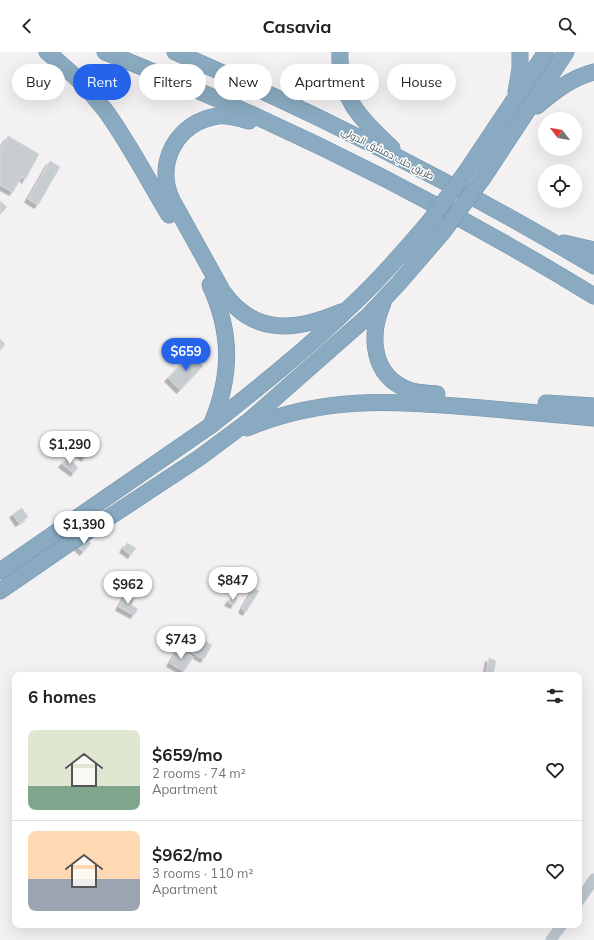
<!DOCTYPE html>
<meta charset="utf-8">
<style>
body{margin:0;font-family:Mulish,Cairo,sans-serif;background:#f6f6f6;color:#222;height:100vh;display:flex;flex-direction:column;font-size:15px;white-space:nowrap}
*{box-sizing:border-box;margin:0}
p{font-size:13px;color:#767676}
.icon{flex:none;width:22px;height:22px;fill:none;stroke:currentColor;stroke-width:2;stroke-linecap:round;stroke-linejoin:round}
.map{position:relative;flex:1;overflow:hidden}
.sheet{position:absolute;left:12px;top:620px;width:570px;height:256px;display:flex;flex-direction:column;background:#fff;border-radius:8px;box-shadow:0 4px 16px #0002}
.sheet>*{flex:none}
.guide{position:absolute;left:12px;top:12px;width:570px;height:36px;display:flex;gap:8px}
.needle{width:26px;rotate:301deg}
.fabs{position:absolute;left:538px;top:60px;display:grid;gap:8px}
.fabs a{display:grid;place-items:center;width:44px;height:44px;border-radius:50%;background:#fff;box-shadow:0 4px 16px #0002;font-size:20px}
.price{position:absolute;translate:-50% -34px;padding:0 9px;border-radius:14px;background:#fff;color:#222;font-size:13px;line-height:26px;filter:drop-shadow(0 1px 2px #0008)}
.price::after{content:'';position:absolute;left:50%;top:24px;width:12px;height:9px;margin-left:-6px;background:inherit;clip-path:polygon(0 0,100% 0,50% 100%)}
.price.current{background:#2563eb;color:#fff}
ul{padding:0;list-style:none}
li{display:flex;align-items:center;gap:12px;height:100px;padding:0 16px}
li+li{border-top:1px solid #e0e0e0}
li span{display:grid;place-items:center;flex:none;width:112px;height:80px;border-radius:8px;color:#555}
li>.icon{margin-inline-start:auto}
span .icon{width:48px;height:48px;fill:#fffc;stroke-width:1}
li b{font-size:17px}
h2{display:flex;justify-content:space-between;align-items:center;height:48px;padding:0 16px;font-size:17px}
.tag{padding:0 14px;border-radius:18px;background:#fff;box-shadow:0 4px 16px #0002;font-size:14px;line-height:36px}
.tag.current{background:#2563eb;color:#fff}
header{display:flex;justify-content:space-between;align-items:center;height:52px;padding:0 16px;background:#fff;font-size:18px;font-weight:700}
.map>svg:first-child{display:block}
</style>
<header><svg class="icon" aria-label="back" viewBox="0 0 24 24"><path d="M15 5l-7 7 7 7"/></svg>Casavia<svg class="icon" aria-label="search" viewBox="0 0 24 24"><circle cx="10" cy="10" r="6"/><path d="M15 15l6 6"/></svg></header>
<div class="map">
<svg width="594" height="888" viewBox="0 0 594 888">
<defs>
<filter id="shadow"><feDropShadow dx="-3.5" dy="3.5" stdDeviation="0" flood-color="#0004"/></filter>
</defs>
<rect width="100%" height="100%" fill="#f4f1f2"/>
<!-- building -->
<g fill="#c8cdd1" stroke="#d5d8dd" filter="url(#shadow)">
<path d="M8 84 39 102 25 128 22 124 13 140 0 133V98Z"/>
<path d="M50 109 60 115 38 153 28 147Z"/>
<path d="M0 149 7 155 0 162Z"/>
<path d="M0 287 5 292 0 298Z"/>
<path d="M191 302 203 314 180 338 168 326Z"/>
<path d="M83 396 89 399 85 406 79 402Z"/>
<path d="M67 406 78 415 74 421 62 412Z"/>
<path d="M22 456 28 465 19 471 13 462Z"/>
<path d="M84 486 91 491 83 500 77 494Z"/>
<path d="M127 491 136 496 131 503 123 497Z"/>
<path d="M254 536 259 539 246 560 242 557Z"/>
<path d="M126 542 134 547 131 553 138 557 134 563 119 555Z"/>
<path d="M232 545 237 546 234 553 228 550Z"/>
<path d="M197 585 212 593 204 607 189 599Z"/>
<path d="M179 596 193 605 184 619 170 611Z"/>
<path d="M489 606 496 609 493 623H486Z"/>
</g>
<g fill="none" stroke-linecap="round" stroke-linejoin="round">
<!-- highway casing -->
<g stroke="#7495ac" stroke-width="17">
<g id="highway">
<path d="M47 0C68 17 88 36 105 58 129 91 148 128 169 163"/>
<path d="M105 0C274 67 439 149 594 244"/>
<path d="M175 0C319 62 459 134 594 214"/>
<path d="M340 0C338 45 361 68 392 96"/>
<path d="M516 40 520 17V0"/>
<path d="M537 54C555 39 571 26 594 20"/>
<path d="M249 69C239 66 229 63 218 64 178 69 154 111 172 148L223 240C254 284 296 279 341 260"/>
<path d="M468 117 546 0"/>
<path d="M483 126 566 0"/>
<path d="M564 191 594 198"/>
<path d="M210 233C232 281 232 324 211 373"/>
<path d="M383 251C369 283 371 324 409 338 418 341 428 341 437 342"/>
<path d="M546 351 594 354"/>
<path d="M247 376C324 344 389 349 470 355 511 359 553 362 594 366"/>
<path d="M0 519 210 374C258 336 307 297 351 254 379 228 404 199 429 170"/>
<path d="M0 539 64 495 199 406 250 368 367 265 399 231 443 180"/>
</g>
</g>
<!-- minor -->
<g stroke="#bdc7ce" stroke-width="11">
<path d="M579 849 594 827"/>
<path d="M551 888 562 873"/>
</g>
<!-- highway -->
<use href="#highway" stroke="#89aac0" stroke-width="16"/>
<!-- highway-bridge casing -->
<g stroke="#7495ac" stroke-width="17" stroke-linecap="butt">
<g id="highway-bridge">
<path d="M429 170 468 117"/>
<path d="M443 180 483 126"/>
</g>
</g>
<!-- highway-bridge -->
<use href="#highway-bridge" stroke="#89aac0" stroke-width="16"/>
</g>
<g text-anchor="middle" stroke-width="3" stroke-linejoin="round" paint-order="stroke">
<!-- street labels -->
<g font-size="10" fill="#49575f" stroke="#fff">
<text transform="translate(388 101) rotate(27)" y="4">طريق حلب دمشق الدولي</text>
</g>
</g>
</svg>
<div class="fabs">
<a><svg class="needle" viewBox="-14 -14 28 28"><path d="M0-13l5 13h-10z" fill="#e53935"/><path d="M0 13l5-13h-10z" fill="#767676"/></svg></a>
<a><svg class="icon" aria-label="locate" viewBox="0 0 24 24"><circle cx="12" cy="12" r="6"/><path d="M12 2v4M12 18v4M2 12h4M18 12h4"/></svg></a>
</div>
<b class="price current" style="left:186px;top:320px">$659</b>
<b class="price" style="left:70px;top:413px">$1,290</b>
<b class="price" style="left:84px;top:493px">$1,390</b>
<b class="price" style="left:233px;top:549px">$847</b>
<b class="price" style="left:128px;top:553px">$962</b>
<b class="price" style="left:181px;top:608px">$743</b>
<div class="guide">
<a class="tag">Buy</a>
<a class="tag current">Rent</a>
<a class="tag">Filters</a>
<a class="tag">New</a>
<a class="tag">Apartment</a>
<a class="tag">House</a>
</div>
<section class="sheet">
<h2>6 homes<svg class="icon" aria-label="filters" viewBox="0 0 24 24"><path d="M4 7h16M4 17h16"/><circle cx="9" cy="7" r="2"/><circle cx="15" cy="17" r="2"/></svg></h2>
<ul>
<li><span style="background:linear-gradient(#dfe7d0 70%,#7fa58c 0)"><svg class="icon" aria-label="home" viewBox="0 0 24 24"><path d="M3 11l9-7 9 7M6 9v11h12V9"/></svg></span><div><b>$659/mo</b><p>2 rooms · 74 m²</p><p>Apartment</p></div><svg class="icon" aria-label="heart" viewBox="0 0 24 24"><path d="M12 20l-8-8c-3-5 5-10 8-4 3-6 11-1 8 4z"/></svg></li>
<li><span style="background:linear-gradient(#ffd9b3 60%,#9aa5b1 0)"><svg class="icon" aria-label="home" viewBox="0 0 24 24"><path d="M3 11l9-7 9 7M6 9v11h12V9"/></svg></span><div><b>$962/mo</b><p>3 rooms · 110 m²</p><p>Apartment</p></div><svg class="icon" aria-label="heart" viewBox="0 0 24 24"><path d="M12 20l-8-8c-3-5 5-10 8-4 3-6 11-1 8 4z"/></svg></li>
</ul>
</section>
</div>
